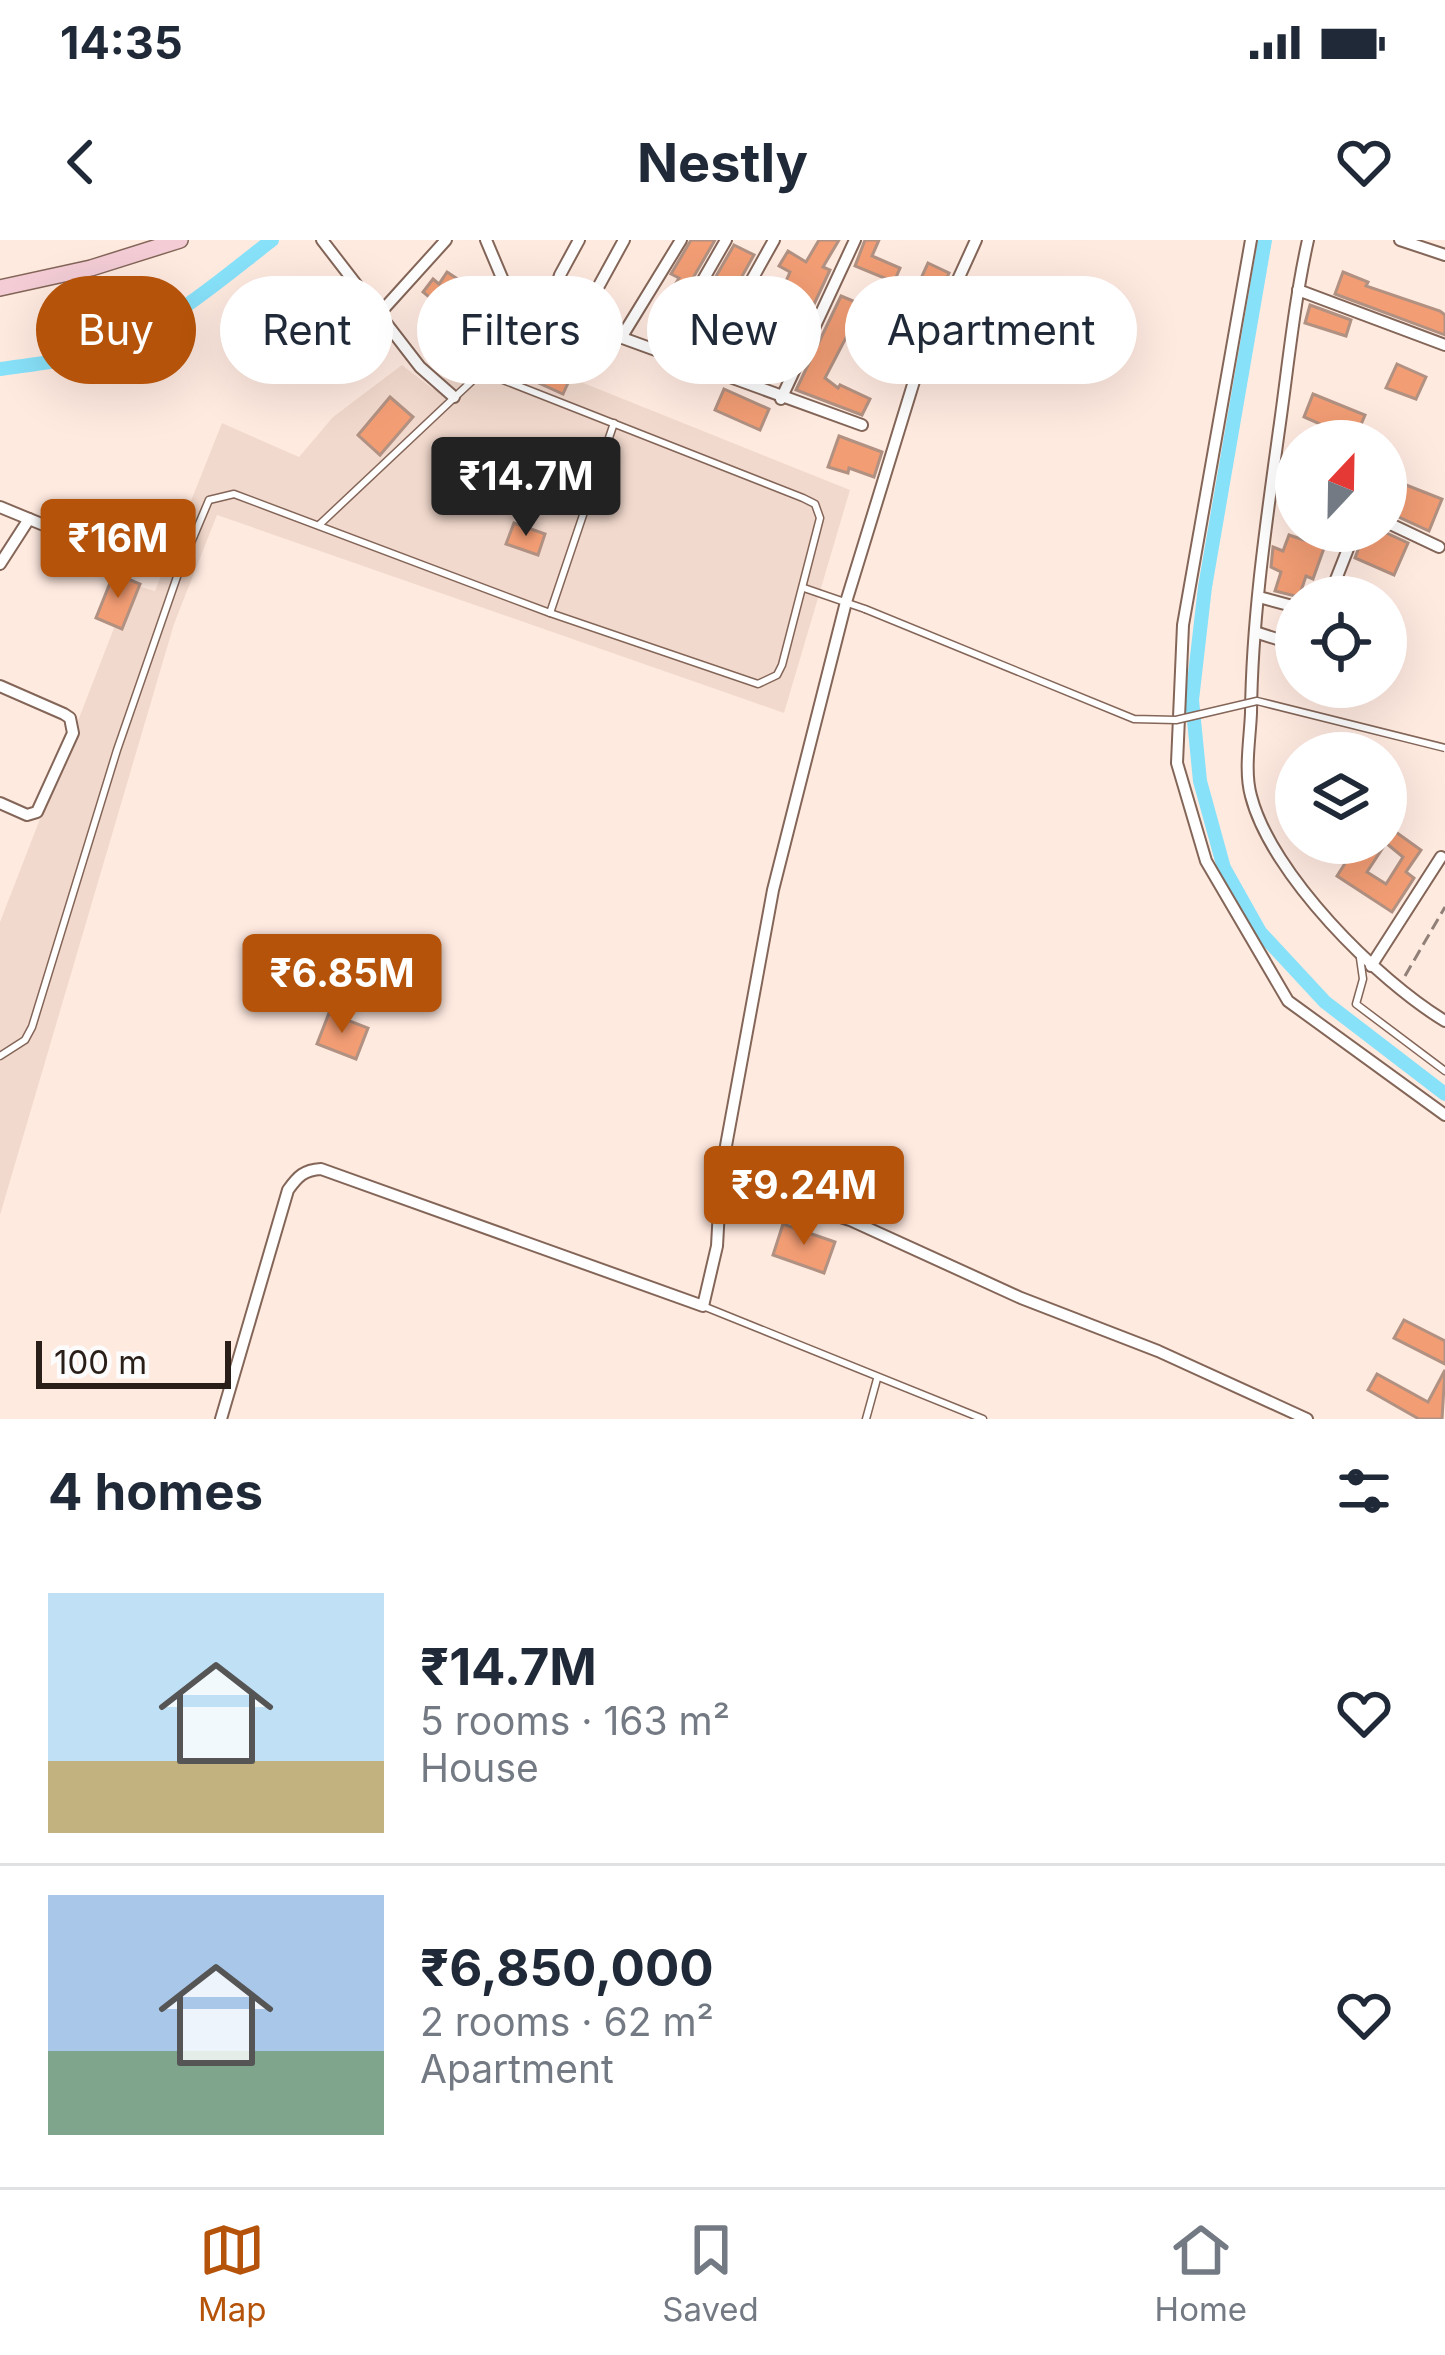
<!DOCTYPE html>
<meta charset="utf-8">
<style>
body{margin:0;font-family:Inter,sans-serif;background:#f6f6f7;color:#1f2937;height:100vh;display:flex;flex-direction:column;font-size:45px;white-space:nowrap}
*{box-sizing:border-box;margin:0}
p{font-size:39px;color:#747a83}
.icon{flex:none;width:66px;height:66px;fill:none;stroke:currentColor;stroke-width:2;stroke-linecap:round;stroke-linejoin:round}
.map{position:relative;height:1179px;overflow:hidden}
.side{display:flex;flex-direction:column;background:#fff;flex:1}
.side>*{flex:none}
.top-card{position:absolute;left:36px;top:36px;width:1374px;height:108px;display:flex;gap:24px}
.needle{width:78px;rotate:22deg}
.fabs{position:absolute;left:1275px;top:180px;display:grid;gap:24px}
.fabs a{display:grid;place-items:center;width:132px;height:132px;border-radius:50%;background:#fff;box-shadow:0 12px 48px #0002;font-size:60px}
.scale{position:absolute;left:36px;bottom:30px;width:195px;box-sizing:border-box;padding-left:12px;border:6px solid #2a1e18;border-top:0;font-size:33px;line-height:42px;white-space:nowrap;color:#2a1e18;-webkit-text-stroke:9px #fcfcfc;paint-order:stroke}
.price{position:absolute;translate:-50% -102px;padding:0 27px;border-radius:12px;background:#b45309;color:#fff;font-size:39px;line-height:78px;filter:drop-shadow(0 3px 6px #0008)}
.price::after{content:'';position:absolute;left:50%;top:72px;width:36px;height:27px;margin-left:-18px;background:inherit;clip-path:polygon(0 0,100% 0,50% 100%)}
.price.current{background:#222;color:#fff}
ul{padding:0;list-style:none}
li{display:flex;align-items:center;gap:36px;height:300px;padding:0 48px}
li+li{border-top:3px solid #e0e1e3}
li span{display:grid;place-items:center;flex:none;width:336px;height:240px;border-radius:0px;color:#555}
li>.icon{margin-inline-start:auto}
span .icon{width:144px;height:144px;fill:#fffc;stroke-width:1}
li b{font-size:51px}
h2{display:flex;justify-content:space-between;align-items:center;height:144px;padding:0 48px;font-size:51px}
.chip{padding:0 42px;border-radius:54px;background:#fff;box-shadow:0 12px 48px #0002;font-size:42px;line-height:108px}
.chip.current{background:#b45309;color:#fff}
.status{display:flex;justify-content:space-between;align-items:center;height:84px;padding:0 60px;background:#fff;direction:ltr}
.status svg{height:33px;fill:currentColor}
header{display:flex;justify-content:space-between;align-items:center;height:156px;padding:0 48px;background:#fff;font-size:54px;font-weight:700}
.tabs{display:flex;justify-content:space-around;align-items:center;height:168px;border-top:3px solid #e0e1e3;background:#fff;font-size:33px;color:#747a83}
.tabs a{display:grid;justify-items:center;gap:6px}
.tabs .current{color:#b45309}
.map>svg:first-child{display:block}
</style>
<div class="status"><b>14:35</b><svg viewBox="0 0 49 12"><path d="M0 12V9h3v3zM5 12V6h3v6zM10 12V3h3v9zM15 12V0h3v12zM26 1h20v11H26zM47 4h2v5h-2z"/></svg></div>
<header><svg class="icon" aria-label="back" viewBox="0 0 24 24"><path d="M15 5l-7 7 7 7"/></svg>Nestly<svg class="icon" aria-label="heart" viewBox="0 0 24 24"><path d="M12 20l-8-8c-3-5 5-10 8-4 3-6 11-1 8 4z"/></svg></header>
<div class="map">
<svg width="1445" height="1179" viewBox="0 0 1445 1179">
<rect width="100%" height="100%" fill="#ffeae0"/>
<!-- built -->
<path fill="#f2d9cd" d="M479 101 850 250 784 473 217 275 174 384 0 975V682L131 344 155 351 222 183 299 217 333 177 402 125 433 149Z"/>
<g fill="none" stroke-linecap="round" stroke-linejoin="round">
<!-- canal -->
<g stroke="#87e1f9" stroke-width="14">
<path d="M1265 0 1205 347 1192 460 1200 541 1224 628 1260 692 1325 762 1445 854"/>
<path d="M0 129C39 124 82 119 118 104 174 81 224 37 272 0"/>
</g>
</g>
<!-- building -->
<g fill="#f29d74" stroke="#b19182" stroke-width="3" fill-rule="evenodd">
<path d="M691 0H715L670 78 659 71 679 38 671 34Z"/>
<path d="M819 0H839L823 27 830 30 782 133 771 128 776 117 757 108 766 88 742 77 763 40 782 50 790 32 779 26 788 11 806 22Z"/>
<path d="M865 0H879L872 16 900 28 894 42 855 26Z"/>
<path d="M734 5 754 15 698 115 681 109 690 93 685 91 705 56 715 62 725 44 715 38Z"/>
<path d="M928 23 949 33 922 94 900 84Z"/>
<path d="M447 32 462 42 453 55 458 59 445 76 435 68 438 64 423 52 433 39 439 44Z"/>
<path d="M1343 32 1368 42 1366 46 1440 71 1445 75V95L1335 54Z"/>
<path d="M841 56 863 65 825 138 838 148 840 145 870 159 862 175 796 150Z"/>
<path d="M1310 65 1351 80 1346 96 1305 83Z"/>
<path d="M514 97 576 125 563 154 501 126Z"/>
<path d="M1397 124 1426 137 1416 159 1386 148Z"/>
<path d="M724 149 769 169 760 190 715 170Z"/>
<path d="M1313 154 1365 175 1354 201H1323L1327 187 1304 177Z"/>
<path d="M390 157 413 177 380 215 358 195Z"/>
<path d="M839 196 882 212 874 237 849 228 848 233 828 227Z"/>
<path d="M1401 243 1442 259 1429 291 1390 273Z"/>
<path d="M514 283 545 294 538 315 506 304Z"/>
<path d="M1307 291 1329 294 1313 339 1306 336 1299 357 1275 351 1281 332 1271 327 1273 307 1283 311 1289 295 1304 300Z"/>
<path d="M1365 291H1382L1408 303 1394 335 1355 318Z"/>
<path d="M114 333 140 344 122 389 96 378Z"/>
<path d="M1386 585 1421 610 1406 632 1414 638 1392 672 1337 636 1358 603H1386ZM1386 603 1403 617 1386 644 1367 632Z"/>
<path d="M329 773 368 788 356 819 317 804Z"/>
<path d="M783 984 835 1002 824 1033 773 1015Z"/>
<path d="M1404 1080 1445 1101V1124L1394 1098Z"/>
<path d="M1445 1130 1442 1179H1419L1368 1150 1377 1134 1428 1162Z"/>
</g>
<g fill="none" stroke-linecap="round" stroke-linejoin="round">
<!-- lane casing -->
<g stroke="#846658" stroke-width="9">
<g id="lane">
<path d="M804 348 865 369"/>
<path d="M550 373 614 183"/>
<path d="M1360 718 1363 739 1356 764 1445 831"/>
<path d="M0 816 25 800 32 787 117 510 179 331 209 260 234 254 550 373 758 444 777 435 782 425 820 278 815 264 803 258 488 134 473 140 319 285"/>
<path d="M703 1066 983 1179"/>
<path d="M866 1179 877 1139"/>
</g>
</g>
<!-- street casing -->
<g stroke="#846658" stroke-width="14">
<g id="street">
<path d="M322 0 420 127 454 157"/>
<path d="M486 0 505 45 548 71 862 185"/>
<path d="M1251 0 1183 385 1177 523 1206 621 1288 761 1445 875"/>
<path d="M1308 0C1294 63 1288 127 1279 190 1266 284 1252 379 1251 473 1250 499 1244 531 1251 556 1271 634 1377 740 1445 781"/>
<path d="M1400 0 1445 15"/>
<path d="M1298 50 1445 105"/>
<path d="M548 71 560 35 579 0"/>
<path d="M380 73 446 0"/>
<path d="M579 82 624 0"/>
<path d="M621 98 681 0"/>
<path d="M661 113 726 0"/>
<path d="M702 129 774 0"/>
<path d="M781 159 855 0"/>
<path d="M1273 238 1296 247"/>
<path d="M0 267 117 315"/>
<path d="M1386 282 1439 307"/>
<path d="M0 324 29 279"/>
<path d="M1259 357 1296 367"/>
<path d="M1329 357 1355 291"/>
<path d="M1255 392 1296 405"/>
<path d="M0 446 64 474 70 478 73 493 37 572 27 575 0 563"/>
<path d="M1371 726 1441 617"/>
<path d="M721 933 763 952 850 980 1021 1058 1158 1111 1307 1179"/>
<path d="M221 1179 288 950C298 936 304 930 321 929L703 1066 717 1006 721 933 773 650 846 362 919 125 976 0"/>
</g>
</g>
<!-- secondary casing -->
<g stroke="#846658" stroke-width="18">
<path id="secondary" d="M0 48 91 28 180 0"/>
</g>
<!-- path -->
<path stroke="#908078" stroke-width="3" stroke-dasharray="12 6" stroke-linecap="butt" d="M1405 736 1445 667"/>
<!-- lane -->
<use href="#lane" stroke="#fff" stroke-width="6"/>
<!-- street -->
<use href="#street" stroke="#fff" stroke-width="10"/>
<!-- secondary -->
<use href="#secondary" stroke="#f3ccd6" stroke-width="15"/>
<!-- lane-bridge casing -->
<g stroke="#846658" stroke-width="9" stroke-linecap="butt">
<path id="lane-bridge" d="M865 369 1134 479 1176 480 1257 461 1445 508"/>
</g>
<!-- lane-bridge -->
<use href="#lane-bridge" stroke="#fff" stroke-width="6"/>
</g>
</svg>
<div class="fabs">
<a><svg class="needle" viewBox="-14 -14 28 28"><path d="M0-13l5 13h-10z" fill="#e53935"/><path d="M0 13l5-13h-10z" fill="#747a83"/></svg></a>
<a><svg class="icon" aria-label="locate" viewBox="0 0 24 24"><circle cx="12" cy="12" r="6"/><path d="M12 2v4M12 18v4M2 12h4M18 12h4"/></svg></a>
<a><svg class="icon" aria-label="layers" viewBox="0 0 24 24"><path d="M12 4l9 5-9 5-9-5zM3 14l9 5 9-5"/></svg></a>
</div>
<div class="scale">100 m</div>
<b class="price current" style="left:526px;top:299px">₹14.7M</b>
<b class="price" style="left:118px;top:361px">₹16M</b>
<b class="price" style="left:342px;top:796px">₹6.85M</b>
<b class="price" style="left:804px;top:1008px">₹9.24M</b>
<div class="top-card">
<a class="chip current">Buy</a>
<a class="chip">Rent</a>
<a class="chip">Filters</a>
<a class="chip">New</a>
<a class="chip">Apartment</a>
</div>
</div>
<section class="side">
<h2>4 homes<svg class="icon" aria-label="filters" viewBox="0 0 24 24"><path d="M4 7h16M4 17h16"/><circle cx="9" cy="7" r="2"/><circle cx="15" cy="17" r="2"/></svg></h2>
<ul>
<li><span style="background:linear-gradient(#bfe0f5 70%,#c2b280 0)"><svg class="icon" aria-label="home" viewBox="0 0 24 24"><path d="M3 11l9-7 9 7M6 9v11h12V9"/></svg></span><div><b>₹14.7M</b><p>5 rooms · 163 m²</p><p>House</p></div><svg class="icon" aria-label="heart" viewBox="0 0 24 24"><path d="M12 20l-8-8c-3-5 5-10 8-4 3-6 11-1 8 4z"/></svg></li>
<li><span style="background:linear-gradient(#a9c7e8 65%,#7fa58c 0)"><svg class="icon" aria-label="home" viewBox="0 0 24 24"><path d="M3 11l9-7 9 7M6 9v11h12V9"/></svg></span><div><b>₹6,850,000</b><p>2 rooms · 62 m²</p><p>Apartment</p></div><svg class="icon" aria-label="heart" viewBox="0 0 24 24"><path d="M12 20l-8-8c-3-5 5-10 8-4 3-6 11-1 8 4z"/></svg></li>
</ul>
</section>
<nav class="tabs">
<a class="current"><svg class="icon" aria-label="map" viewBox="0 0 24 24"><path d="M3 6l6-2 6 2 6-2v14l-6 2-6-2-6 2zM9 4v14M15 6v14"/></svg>Map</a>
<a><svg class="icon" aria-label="saved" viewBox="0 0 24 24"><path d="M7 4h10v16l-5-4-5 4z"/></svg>Saved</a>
<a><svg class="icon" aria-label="home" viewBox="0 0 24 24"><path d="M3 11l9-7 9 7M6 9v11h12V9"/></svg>Home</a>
</nav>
